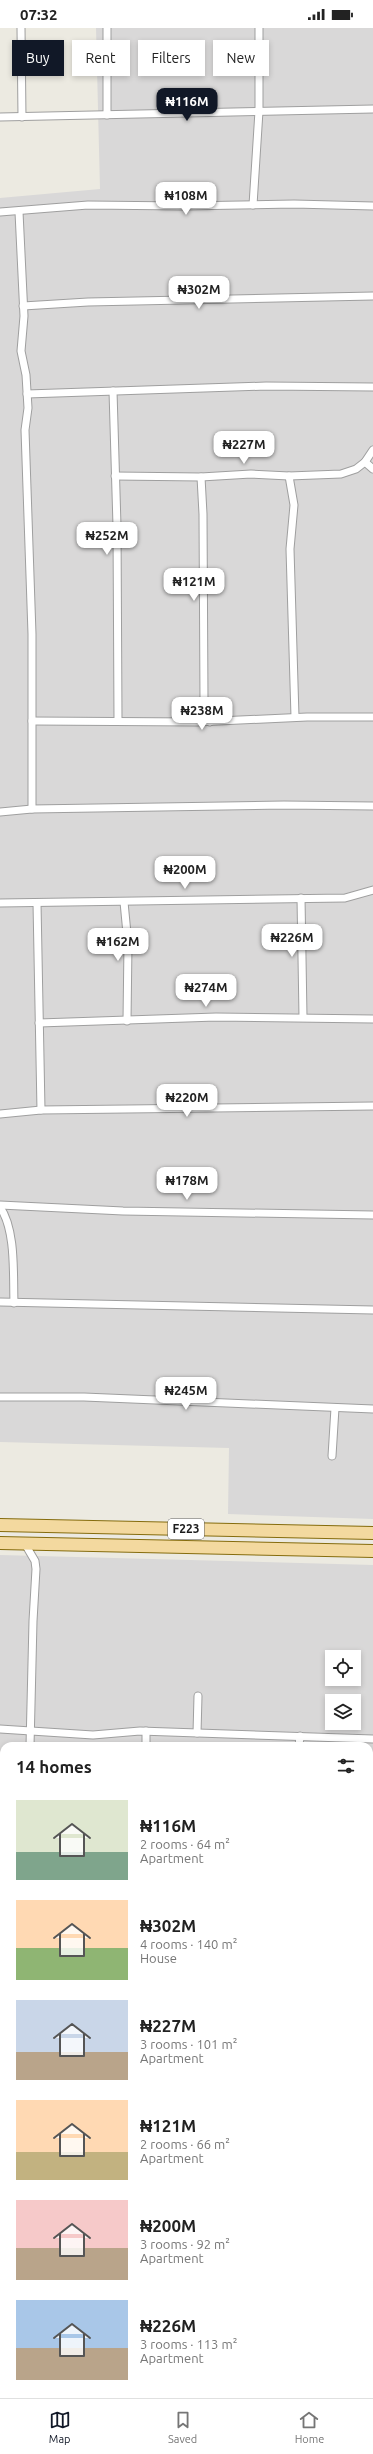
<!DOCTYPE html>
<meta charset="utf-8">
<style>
body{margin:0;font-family:Ubuntu,sans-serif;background:#f6f6f6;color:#222;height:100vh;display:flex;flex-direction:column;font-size:15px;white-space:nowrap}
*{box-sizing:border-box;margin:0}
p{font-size:13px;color:#767676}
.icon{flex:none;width:22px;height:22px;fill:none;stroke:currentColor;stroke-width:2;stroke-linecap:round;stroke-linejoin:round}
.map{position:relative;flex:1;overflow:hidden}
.details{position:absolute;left:0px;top:1714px;width:373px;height:656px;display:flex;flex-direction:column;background:#fff;border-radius:12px 12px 0 0;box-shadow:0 2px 6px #0003}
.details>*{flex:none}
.banner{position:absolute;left:12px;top:12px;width:349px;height:36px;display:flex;gap:8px}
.controls{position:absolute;left:325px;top:1622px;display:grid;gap:8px}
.controls a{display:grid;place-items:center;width:36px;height:36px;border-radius:0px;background:#fff;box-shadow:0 2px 6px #0003;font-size:20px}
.price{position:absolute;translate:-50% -34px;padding:0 9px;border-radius:8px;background:#fff;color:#222;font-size:13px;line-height:26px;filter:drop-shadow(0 1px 2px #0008)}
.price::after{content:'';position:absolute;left:50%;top:24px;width:12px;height:9px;margin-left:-6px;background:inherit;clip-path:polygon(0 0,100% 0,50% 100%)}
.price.on{background:#111827;color:#fff}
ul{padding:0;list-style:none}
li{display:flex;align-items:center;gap:12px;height:100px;padding:0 16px}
li span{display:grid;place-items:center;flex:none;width:112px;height:80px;border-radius:0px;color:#555}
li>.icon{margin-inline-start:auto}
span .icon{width:48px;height:48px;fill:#fffc;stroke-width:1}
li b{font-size:17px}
h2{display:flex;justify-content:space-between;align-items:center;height:48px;padding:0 16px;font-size:17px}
.tag{padding:0 14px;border-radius:0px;background:#fff;box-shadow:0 2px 6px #0003;font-size:14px;line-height:36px}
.tag.on{background:#111827;color:#fff}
.status{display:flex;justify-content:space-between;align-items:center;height:28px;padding:0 20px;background:#fff;direction:ltr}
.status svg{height:11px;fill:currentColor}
.menu{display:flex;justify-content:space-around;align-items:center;height:56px;border-top:1px solid #e0e0e0;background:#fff;font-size:11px;color:#767676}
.menu a{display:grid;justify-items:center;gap:2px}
.menu .on{color:#111827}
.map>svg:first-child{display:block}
</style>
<div class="status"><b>07:32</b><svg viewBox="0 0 49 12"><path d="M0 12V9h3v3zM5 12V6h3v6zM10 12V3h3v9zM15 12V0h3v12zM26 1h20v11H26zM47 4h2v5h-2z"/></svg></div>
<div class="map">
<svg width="373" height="2370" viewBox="0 0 373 2370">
<rect width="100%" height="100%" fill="#eceae1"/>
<!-- residential -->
<g fill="#d9d8d8" fill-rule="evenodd">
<path d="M96 0H373V1491L228 1486 229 1420 0 1414V170L100 161Z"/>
<path d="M0 1527 373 1537V2176L369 2175V1718H4V2071H0ZM332 1629H354V1651H332ZM332 1673H354V1695H332Z"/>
<path d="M0 2273 4 2274V2366H216L225 2370H0Z"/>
</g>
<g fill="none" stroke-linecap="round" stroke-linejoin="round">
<!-- street casing -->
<g stroke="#9f9f9f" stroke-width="9">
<g id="street">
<path d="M21 0 22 89"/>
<path d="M107 0V87"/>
<path d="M0 89 373 81"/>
<path d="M253 177 259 83V0"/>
<path d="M0 184 88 177 183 178 294 176 373 178"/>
<path d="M19 184 24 288 21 323 26 347 28 380 25 402 32 606V781"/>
<path d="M23 278 88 274 373 268"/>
<path d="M113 363 117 498 118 692"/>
<path d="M27 366 266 358 373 359"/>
<path d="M365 434 373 441"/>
<path d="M115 448 201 449 251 446 289 448 341 446 356 441 365 434 373 422"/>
<path d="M289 448 294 477 290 521 295 689"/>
<path d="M201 449 203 486 204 673 210 694"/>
<path d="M32 693 197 694 307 689H373"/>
<path d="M0 784 32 781 284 777 373 778"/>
<path d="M301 870 303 989"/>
<path d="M124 874 128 916 127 993"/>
<path d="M0 875 345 870 373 862"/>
<path d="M37 875 41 1082"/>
<path d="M39 995 216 989 373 991"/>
<path d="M0 1086 41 1082 373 1078"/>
<path d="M0 1177 123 1183 373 1187"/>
<path d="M0 1179C16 1202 13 1246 14 1275"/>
<path d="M0 1274 373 1282"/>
<path d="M0 1369H84L373 1381"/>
<path d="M332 1428 335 1380"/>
<path d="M25 1516 35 1533 36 1541 33 1593 30 1718"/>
<path d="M0 1701 93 1707 140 1703 373 1711"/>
<path d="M197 1705 198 1668"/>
<path d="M146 1718V1703"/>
<path d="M299 1718 300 1708"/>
<path d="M0 1865H4"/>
<path d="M369 1876H373"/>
<path d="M369 2037 373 2038"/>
<path d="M0 2207 4 2197"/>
<path d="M0 2368 5 2370"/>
</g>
</g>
<!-- primary casing -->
<g stroke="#856c0d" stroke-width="14">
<g id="primary">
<path d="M0 1497 373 1505"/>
<path d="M0 1515 373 1523"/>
</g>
</g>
<!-- street -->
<use href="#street" stroke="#fff" stroke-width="7"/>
<!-- primary -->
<use href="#primary" stroke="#f3d99f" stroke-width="12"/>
</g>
<g text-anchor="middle" stroke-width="3" stroke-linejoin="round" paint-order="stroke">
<!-- shield labels -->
<rect fill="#fff" stroke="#5f5f5f" stroke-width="1" x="168" y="1491" width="36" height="20" rx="3"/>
<g font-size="12" font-weight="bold" fill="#1b1b1b">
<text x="186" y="1505">F223</text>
</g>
</g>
</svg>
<div class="controls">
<a><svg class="icon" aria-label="locate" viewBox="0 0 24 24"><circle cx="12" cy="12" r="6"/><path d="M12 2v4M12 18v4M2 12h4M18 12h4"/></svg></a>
<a><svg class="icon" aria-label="layers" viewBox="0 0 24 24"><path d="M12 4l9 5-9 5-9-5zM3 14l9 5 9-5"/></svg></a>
</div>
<b class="price on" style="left:187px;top:94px">₦116M</b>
<b class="price" style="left:186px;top:188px">₦108M</b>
<b class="price" style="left:199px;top:282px">₦302M</b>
<b class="price" style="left:244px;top:437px">₦227M</b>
<b class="price" style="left:107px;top:528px">₦252M</b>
<b class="price" style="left:194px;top:574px">₦121M</b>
<b class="price" style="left:202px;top:703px">₦238M</b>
<b class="price" style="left:185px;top:862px">₦200M</b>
<b class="price" style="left:292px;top:930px">₦226M</b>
<b class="price" style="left:118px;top:934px">₦162M</b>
<b class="price" style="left:206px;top:980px">₦274M</b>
<b class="price" style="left:187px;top:1090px">₦220M</b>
<b class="price" style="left:187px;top:1173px">₦178M</b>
<b class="price" style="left:186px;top:1383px">₦245M</b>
<div class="banner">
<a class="tag on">Buy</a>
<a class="tag">Rent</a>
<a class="tag">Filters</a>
<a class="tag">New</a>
</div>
<section class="details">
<h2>14 homes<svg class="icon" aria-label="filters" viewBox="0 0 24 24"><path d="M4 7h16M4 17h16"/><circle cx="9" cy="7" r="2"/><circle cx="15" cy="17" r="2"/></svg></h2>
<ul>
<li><span style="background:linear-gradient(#dfe7d0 65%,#7fa58c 0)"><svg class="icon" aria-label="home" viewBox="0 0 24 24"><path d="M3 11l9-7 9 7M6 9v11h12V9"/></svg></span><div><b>₦116M</b><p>2 rooms · 64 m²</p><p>Apartment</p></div></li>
<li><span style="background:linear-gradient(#ffd9b3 60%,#8fb573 0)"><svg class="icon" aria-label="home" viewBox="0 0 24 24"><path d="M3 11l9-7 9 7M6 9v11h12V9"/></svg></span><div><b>₦302M</b><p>4 rooms · 140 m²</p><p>House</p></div></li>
<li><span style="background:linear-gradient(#c9d6e8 65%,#b9a48a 0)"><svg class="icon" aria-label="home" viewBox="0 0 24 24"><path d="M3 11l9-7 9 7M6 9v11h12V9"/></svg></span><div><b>₦227M</b><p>3 rooms · 101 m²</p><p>Apartment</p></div></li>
<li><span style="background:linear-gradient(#ffd9b3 65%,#c2b280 0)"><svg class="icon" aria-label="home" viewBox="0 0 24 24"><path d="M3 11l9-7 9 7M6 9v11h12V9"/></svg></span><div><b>₦121M</b><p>2 rooms · 66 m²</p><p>Apartment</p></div></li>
<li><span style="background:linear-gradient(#f6c9c9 60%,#b9a48a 0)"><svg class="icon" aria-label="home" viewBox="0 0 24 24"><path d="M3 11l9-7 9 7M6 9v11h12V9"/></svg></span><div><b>₦200M</b><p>3 rooms · 92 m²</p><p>Apartment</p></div></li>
<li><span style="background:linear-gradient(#a9c7e8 60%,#b9a48a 0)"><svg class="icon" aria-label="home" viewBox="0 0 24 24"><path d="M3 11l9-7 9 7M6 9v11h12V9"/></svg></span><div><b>₦226M</b><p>3 rooms · 113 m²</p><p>Apartment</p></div></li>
</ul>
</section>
</div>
<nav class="menu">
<a class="on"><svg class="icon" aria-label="map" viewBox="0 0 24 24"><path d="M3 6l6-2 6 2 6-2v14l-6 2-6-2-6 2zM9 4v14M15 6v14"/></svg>Map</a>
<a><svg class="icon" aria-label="saved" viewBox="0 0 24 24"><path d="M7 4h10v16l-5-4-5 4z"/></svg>Saved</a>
<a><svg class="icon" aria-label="home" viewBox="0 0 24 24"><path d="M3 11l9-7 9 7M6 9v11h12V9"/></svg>Home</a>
</nav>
